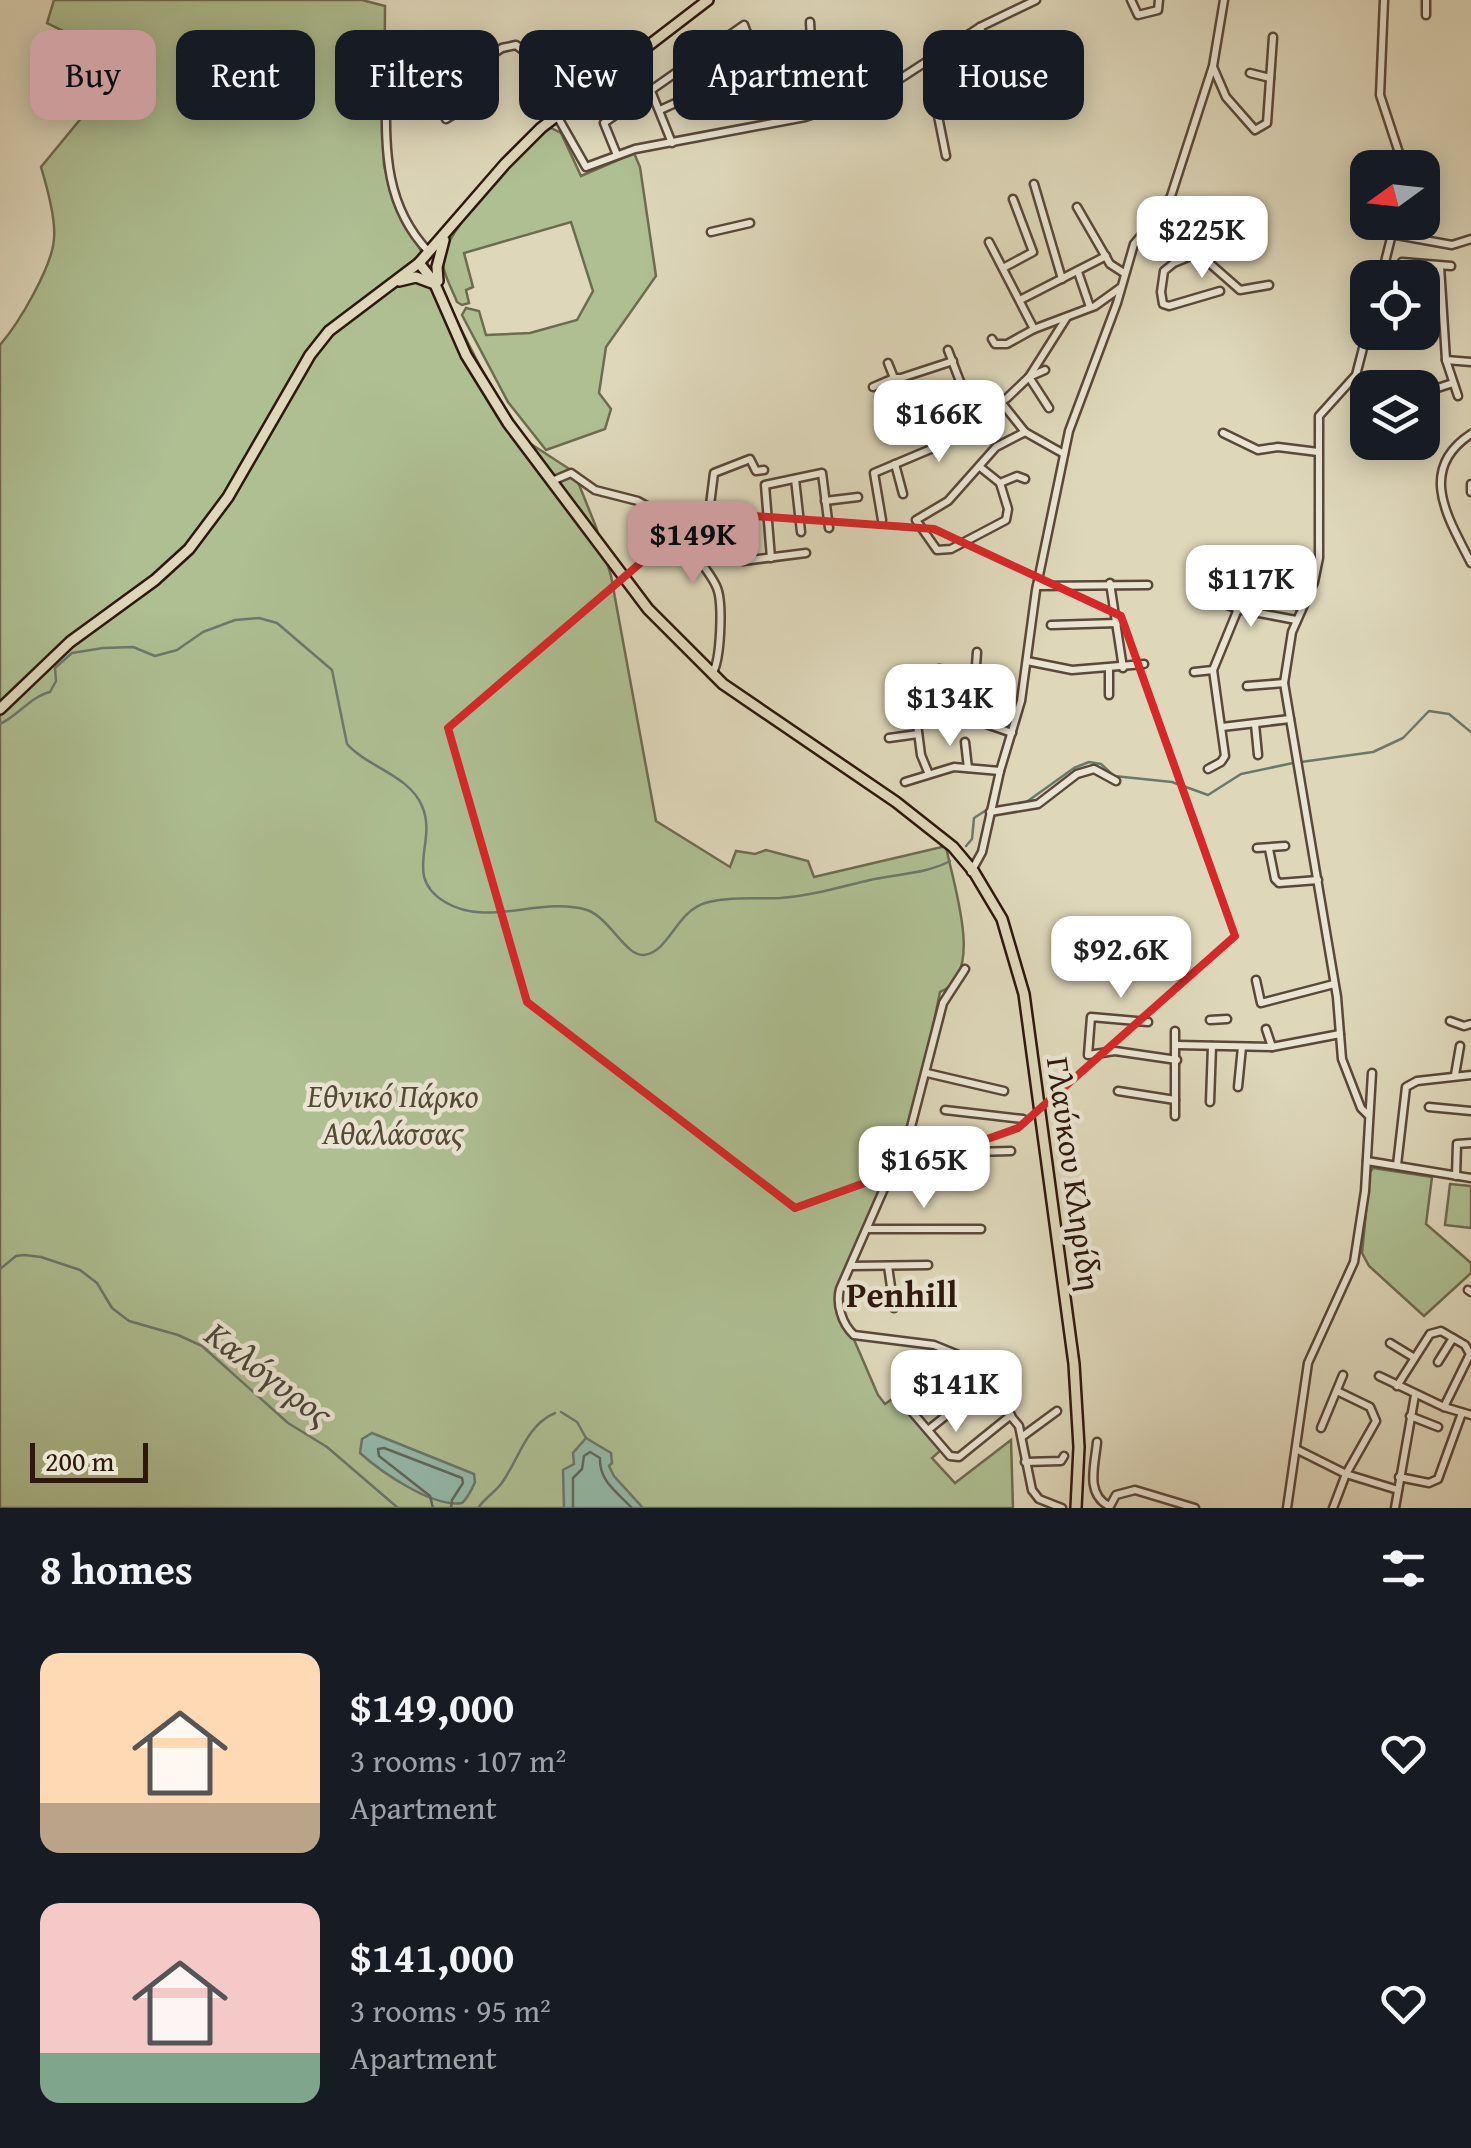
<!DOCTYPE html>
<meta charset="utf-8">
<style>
body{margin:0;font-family:"Gentium Book Plus",serif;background:#242831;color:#f1f3f6;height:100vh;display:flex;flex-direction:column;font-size:38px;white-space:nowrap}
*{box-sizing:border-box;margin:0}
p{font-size:32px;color:#9ea1a6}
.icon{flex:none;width:55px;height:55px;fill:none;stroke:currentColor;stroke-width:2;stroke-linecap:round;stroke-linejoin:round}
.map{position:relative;height:1508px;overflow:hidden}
.side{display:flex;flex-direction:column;background:#171b24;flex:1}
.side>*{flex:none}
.hud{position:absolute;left:30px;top:30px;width:1412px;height:90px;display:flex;gap:20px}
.needle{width:65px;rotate:255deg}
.controls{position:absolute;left:1350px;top:150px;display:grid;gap:20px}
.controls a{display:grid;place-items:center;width:90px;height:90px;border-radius:20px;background:#171b24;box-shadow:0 5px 25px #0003;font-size:50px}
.scale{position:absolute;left:30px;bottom:25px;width:118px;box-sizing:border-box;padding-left:10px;border:5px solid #2e180d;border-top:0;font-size:28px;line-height:35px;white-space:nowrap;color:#2e180d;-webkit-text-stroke:8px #eae5d2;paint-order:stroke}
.price{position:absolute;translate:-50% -85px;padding:0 22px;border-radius:20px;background:#fff;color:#222;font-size:32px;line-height:65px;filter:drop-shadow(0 2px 5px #0008)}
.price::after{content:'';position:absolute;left:50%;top:60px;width:30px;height:22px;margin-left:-15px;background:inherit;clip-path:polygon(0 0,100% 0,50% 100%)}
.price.active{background:#c59692;color:#111}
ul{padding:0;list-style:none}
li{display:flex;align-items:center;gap:30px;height:250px;padding:0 40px}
li span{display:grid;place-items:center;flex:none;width:280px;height:200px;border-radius:20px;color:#555}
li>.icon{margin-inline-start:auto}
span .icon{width:120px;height:120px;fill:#fffc;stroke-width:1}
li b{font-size:42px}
h2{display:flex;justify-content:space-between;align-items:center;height:120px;padding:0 40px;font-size:42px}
.chip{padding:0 35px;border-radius:20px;background:#171b24;box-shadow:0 5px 25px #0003;font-size:35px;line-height:90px}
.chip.active{background:#c59692;color:#111}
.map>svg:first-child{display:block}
</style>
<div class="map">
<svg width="1471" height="1508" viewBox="0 0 1471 1508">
<rect width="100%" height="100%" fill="#ded7ba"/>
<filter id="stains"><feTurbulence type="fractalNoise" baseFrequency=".002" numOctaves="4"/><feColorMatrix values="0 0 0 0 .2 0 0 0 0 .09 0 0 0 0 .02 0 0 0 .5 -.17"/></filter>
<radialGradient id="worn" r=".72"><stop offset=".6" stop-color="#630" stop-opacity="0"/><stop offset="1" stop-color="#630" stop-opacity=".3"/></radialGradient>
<!-- green -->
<g fill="#aebf92" stroke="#6e6c50" stroke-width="2.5">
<path d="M54 0H362L385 6 384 165 392 194 514 433 574 472 596 527 611 576 656 821 730 867 736 851 755 854 766 850 808 861 814 877 946 846C952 882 986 974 940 992L927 1056 907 1129 836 1298 878 1395 885 1404 895 1397 941 1450 932 1458 955 1483 1011 1440 1013 1508H0V345C19 323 52 267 54 239 56 218 47 187 41 167L101 94 114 72 103 53 77 67 63 31 47 23Z"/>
<path d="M549 127 561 133 581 176 634 153 640 167 656 276 606 347 599 393 611 409 605 429 546 450 508 402 462 315 466 308 479 311 486 335 530 333 577 320 593 291 571 222 464 253 473 287 466 290 469 303 462 305 457 302C453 291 444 276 443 264 440 231 525 151 549 127Z"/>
<path d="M1373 1168 1432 1177 1426 1224 1471 1263V1273L1424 1316 1369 1266 1362 1253 1370 1172Z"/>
<path d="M1450 1184 1471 1186V1228L1445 1225Z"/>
</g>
<!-- water -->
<g fill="#94baaa" stroke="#6b796b" stroke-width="2.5">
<path d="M372 1433 474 1474 475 1482C472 1489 468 1498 462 1503 433 1508 381 1472 360 1453L362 1439Z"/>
<path d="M586 1438 611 1453 612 1463 609 1466 614 1476 643 1508H564L563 1470 574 1464 573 1453Z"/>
</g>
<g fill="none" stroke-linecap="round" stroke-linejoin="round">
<!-- shore -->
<g stroke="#61695c" stroke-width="2.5">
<path d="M433 1508 430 1496 379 1456 378 1449 384 1448 462 1478 463 1483 452 1500 451 1508"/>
<path d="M573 1508V1478L582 1469 584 1456 590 1452 600 1458C599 1481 617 1492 632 1508"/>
</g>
<!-- stream -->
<g stroke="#6b796b" stroke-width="2.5">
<path d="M0 724C17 716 32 696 50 692L56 681 55 668 72 653 103 648 133 647 155 656 177 650 203 632 235 620 259 618 277 623 332 670 347 744C367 767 409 775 422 806 438 842 402 876 445 902 487 928 541 896 587 910 610 918 626 957 644 955 669 952 676 912 705 903 730 896 755 899 780 898 811 896 840 887 870 880 896 874 926 874 950 861"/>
<path d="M1301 762 1373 752 1403 738 1429 711 1449 714 1471 732"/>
<path d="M1025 803 1074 768 1089 762 1101 764 1114 776 1172 782 1208 795 1241 774 1293 763"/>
<path d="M995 808 1012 805"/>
<path d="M966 846 972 839 974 818 988 809"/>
<path d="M0 1269 16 1256 24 1255 41 1257 80 1270 97 1283 112 1308 129 1321 178 1335 202 1346 288 1423 327 1447 398 1508"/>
<path d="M561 1412 577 1422 586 1438"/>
<path d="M478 1508C485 1498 494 1493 501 1484 519 1460 525 1426 555 1413"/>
</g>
<!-- minor casing -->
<g stroke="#5a4838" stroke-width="11">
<g id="minor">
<path d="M1131 0 1138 15 1158 10 1159 0"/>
<path d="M1384 0 1380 95 1404 168"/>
<path d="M1426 0V15"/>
<path d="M810 22 812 58 826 110"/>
<path d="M980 27 992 69"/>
<path d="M1213 67 1226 97 1255 130 1267 123 1273 37"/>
<path d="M778 68 812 58"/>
<path d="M406 69 418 63 425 65 435 100 446 119 461 110"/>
<path d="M1250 73 1270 78"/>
<path d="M386 78C386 142 381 202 429 252"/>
<path d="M651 91 672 143"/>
<path d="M433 92 502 48 516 45 532 57 563 110"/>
<path d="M1013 106 1073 89"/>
<path d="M557 116 586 167 635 149 805 117 860 99 895 82 980 27 1036 0"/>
<path d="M617 155 604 123 744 25 759 65 660 110"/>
<path d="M946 156 934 96 993 75 992 69 1020 57 1033 101"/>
<path d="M1034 184 1062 279"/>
<path d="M1077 207 1110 264 1124 273"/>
<path d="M1164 209 1198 253 1240 290 1269 285"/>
<path d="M711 232 750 223"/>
<path d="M1391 234 1452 245 1471 239"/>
<path d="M989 242 1034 329"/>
<path d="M1198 253 1174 263 1164 271 1161 292 1163 304 1169 306 1220 291"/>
<path d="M1402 262 1451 266"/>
<path d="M1440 266 1446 360 1458 396"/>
<path d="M1003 268 1033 252 1013 199"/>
<path d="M1078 272 1090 307"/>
<path d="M1381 278 1395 222"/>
<path d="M1020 300 1106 256"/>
<path d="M1422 301 1442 303"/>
<path d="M1368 329 1356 375 1319 416V558L1314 582 1292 632 1284 683 1337 997 1342 1059 1361 1108 1368 1115"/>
<path d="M992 339 995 344H1007L1034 329 1095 306 1120 288"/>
<path d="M948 350 964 392 979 416"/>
<path d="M1446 360 1471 362"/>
<path d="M888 363 894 378H901L953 361"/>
<path d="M873 387 894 378"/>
<path d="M1422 393 1453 383"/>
<path d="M1001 402 1025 432 1064 454"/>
<path d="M1049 408 1029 377 1067 317"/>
<path d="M897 419 964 392"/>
<path d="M1223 433 1258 450 1278 447 1318 452"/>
<path d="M1471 434C1416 470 1449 519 1471 563"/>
<path d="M895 464 903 494"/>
<path d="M980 467 1000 483 1017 476 1025 479"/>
<path d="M795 479 801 532"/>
<path d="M552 481 571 473 595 490 638 501 674 521 689 525 703 521 709 513 714 473 750 459 756 471 764 470"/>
<path d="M1000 483 1008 509 1006 520 951 549 937 550 916 520 948 501 996 447 1025 432"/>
<path d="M1471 484V492"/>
<path d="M825 501 858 497"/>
<path d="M882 520 874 473 938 446 1007 398 1029 377 1045 370"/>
<path d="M674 523 691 544"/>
<path d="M699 524C681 551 708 565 717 588 723 603 721 661 712 674"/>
<path d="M693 526 721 534 732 553 743 561 806 553"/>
<path d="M771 558 765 485 822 473 829 528"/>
<path d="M1110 583 1123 668"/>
<path d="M1037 586 1148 585"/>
<path d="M1217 601 1238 609 1296 620"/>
<path d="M1051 625 1117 623"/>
<path d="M977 652 972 719 1012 733"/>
<path d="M1027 661 1072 670 1144 664"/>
<path d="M939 669 976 674"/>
<path d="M1109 669V695"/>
<path d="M1194 672 1213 670"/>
<path d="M1247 686 1284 683"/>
<path d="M1255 724 1258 755"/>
<path d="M1222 727 1290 719"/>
<path d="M889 738 918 734"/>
<path d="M965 742 968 768"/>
<path d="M1208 769 1221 762 1225 756 1213 670 1238 609"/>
<path d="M928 772 921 755 916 716H941"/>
<path d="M905 782 954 767 1000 771"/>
<path d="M990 812 1038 804 1077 774 1094 769 1116 781"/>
<path d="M1257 848 1285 846"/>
<path d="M1269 849 1275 879 1279 883 1318 880"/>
<path d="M971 872 982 852 1000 771 1021 701 1036 590 1069 431 1117 303 1134 244 1164 209 1171 196 1213 66 1224 0"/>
<path d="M965 969 943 1003 911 1127 840 1289C836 1304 842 1324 854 1335L934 1345 961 1356 1019 1426 1032 1490 1039 1499 1062 1508"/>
<path d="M1256 980 1261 1003 1334 984"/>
<path d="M1210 1020 1227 1019"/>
<path d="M1450 1021 1464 1026 1471 1024"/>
<path d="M1148 1022 1091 1017 1088 1055 1115 1051 1177 1060"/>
<path d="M1266 1029 1272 1047"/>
<path d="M1177 1045 1272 1047 1340 1034"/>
<path d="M927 1073 1004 1091"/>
<path d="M1455 1075 1460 1046"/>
<path d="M1238 1087 1242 1047"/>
<path d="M1118 1091 1175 1100"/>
<path d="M1210 1102 1212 1046"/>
<path d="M1429 1107 1471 1111"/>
<path d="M945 1110 1023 1119"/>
<path d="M1175 1116V1031"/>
<path d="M899 1154 1011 1151"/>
<path d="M932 1155 933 1186"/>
<path d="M1367 1161 1471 1178"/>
<path d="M1397 1165 1406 1087 1417 1081 1471 1075"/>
<path d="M1456 1176 1457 1144 1471 1143"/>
<path d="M868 1229H981"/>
<path d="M851 1266 928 1265"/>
<path d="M888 1266 894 1308"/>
<path d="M1468 1290 1471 1292"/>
<path d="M1390 1343 1413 1357"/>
<path d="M1438 1362 1453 1338"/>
<path d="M943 1363 901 1399 950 1456 959 1457 1011 1415"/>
<path d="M1379 1376 1444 1407 1471 1415"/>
<path d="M1397 1386 1430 1334 1441 1331 1465 1345 1470 1354 1444 1407"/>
<path d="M1410 1416 1438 1427"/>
<path d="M1321 1428 1343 1375"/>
<path d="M928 1430 973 1394"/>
<path d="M1023 1436 1057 1411"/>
<path d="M1097 1442C1095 1465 1085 1494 1109 1506"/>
<path d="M1296 1449 1346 1474 1398 1490"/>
<path d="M1025 1462 1061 1461 1064 1456"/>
<path d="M1399 1477 1429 1483 1438 1479 1462 1413"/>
<path d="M1109 1508 1116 1495 1135 1490 1195 1508"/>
<path d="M1287 1508 1308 1363 1354 1262 1365 1191 1372 1073"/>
<path d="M1333 1508 1346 1474 1376 1421 1370 1407 1337 1391"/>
<path d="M1395 1508 1415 1395"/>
</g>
</g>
<!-- major casing -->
<g stroke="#2e180d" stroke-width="14">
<g id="major">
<path d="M419 263 434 282 466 355 508 423 648 609 723 684 896 802 953 847 974 872 1002 919 1024 994 1074 1364 1079 1447 1076 1508"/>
<path d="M399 281 416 277 432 283"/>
<path d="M438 281 437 267 444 240"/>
<path d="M0 709 70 642 155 580 189 549 228 497 310 355 329 331 419 263 505 164 541 128 708 0"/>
</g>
</g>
<!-- minor -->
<use href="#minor" stroke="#eae5d2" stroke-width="6"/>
<!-- major -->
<use href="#major" stroke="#ded7ba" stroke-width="9"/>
</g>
<!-- marked area -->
<path fill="none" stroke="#d62828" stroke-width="8" stroke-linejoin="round" d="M700 512 934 529 1121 616 1235 936 1018 1128 795 1208 527 1002 448 728Z"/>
<g text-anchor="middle" stroke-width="9" stroke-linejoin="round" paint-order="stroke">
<!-- park labels -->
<g font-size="32" font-style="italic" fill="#544a35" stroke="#eae5d2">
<text x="393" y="1107">Εθνικό Πάρκο<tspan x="393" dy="37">Αθαλάσσας</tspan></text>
</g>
<!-- street labels -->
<g font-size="32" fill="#2e180d" stroke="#eae5d2">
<text transform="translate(1074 1174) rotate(82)" y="11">Γλαύκου Κληρίδη</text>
</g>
<!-- neighbourhood labels -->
<g font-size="35" font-weight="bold" fill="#2e180d" stroke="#eae5d2">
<text x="902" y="1307">Penhill</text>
</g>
<!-- water labels -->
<g font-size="35" font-style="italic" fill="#4d493c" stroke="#eae5d2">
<text transform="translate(269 1374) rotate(37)" y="12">Καλόγυρος</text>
</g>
</g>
<rect width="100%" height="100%" filter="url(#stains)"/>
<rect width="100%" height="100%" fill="url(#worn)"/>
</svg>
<div class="controls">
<a><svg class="needle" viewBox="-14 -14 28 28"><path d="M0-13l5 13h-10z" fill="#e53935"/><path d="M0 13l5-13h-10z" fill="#9ea1a6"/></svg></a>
<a><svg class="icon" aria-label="locate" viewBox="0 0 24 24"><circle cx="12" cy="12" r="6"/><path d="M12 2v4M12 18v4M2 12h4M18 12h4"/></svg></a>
<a><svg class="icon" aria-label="layers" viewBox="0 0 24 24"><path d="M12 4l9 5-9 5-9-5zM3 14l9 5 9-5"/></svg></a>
</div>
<div class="scale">200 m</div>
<b class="price" style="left:1202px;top:281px">$225K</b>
<b class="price" style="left:939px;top:465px">$166K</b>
<b class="price active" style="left:693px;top:586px">$149K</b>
<b class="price" style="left:1251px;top:630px">$117K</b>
<b class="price" style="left:950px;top:749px">$134K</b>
<b class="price" style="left:1121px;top:1001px">$92.6K</b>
<b class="price" style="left:924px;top:1211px">$165K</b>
<b class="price" style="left:956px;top:1435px">$141K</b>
<div class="hud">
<a class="chip active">Buy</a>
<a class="chip">Rent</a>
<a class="chip">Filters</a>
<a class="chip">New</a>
<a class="chip">Apartment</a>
<a class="chip">House</a>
</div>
</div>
<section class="side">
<h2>8 homes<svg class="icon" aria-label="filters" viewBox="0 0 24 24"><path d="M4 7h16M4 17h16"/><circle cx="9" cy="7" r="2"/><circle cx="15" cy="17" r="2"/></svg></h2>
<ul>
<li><span style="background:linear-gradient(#ffd9b3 75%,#b9a48a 0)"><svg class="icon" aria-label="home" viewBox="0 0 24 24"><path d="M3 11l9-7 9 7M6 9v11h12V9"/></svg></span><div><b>$149,000</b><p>3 rooms · 107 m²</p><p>Apartment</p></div><svg class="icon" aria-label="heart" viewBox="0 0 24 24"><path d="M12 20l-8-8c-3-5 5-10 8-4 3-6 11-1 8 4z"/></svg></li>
<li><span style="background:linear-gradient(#f6c9c9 75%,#7fa58c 0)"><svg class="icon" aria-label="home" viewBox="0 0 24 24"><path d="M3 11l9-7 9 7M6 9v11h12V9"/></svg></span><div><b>$141,000</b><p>3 rooms · 95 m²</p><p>Apartment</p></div><svg class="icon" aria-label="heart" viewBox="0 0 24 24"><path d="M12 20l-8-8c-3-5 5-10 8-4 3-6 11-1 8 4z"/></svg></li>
</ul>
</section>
